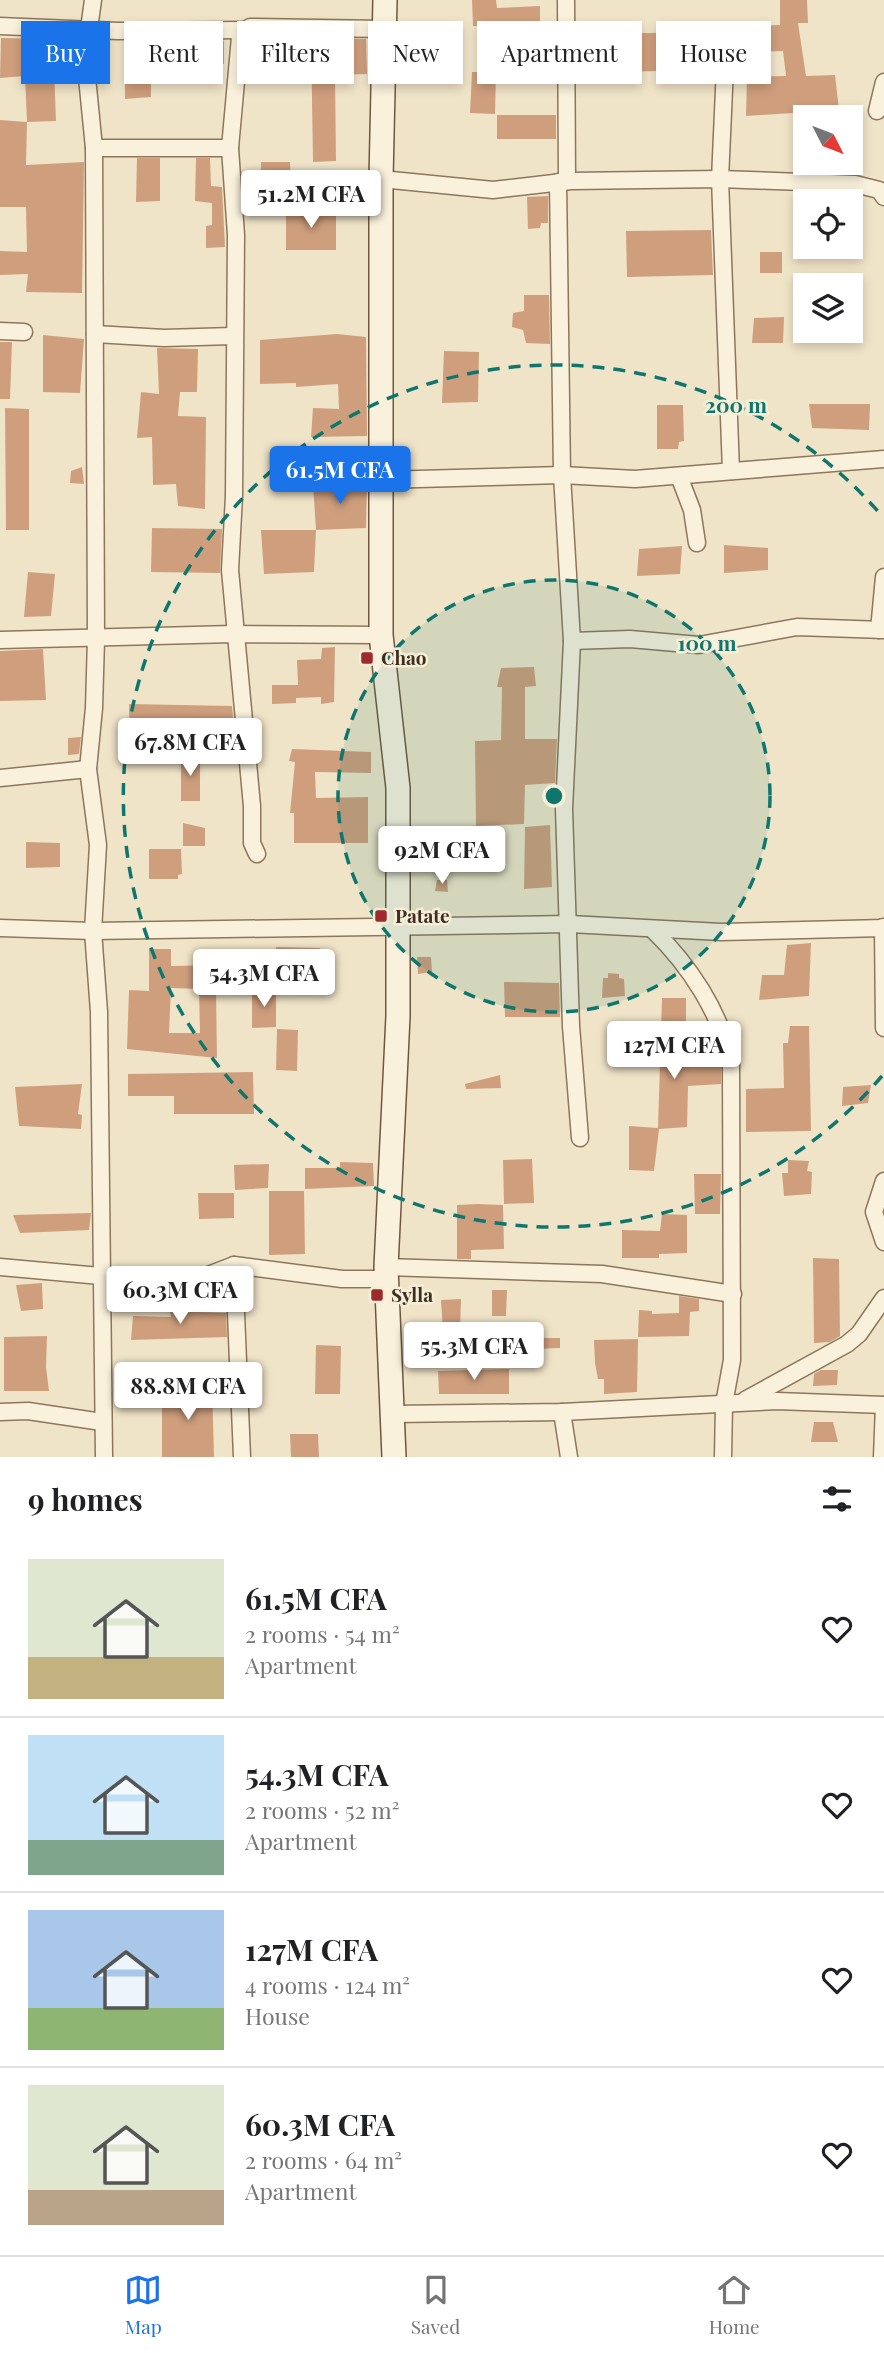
<!DOCTYPE html>
<meta charset="utf-8">
<style>
body{margin:0;font-family:"Playfair Display",serif;background:#f6f6f6;color:#202124;height:100vh;display:flex;flex-direction:column;font-size:26px;white-space:nowrap}
*{box-sizing:border-box;margin:0}
p{font-size:23px;color:#757577}
.icon{flex:none;width:38px;height:38px;fill:none;stroke:currentColor;stroke-width:2;stroke-linecap:round;stroke-linejoin:round}
.map{position:relative;height:1457px;overflow:hidden}
.drawer{display:flex;flex-direction:column;background:#fff;flex:1}
.drawer>*{flex:none}
.guide{position:absolute;left:21px;top:21px;width:844px;height:63px;display:flex;gap:14px}
.needle{width:46px;rotate:132deg}
.controls{position:absolute;left:793px;top:105px;display:grid;gap:14px}
.controls a{display:grid;place-items:center;width:70px;height:70px;border-radius:0px;background:#fff;box-shadow:0 4px 10px #0003;font-size:35px}
.price{position:absolute;translate:-50% -60px;padding:0 16px;border-radius:7px;background:#fff;color:#222;font-size:23px;line-height:46px;filter:drop-shadow(0 2px 4px #0008)}
.price::after{content:'';position:absolute;left:50%;top:42px;width:21px;height:16px;margin-left:-10px;background:inherit;clip-path:polygon(0 0,100% 0,50% 100%)}
.price.selected{background:#1a73e8;color:#fff}
ul{padding:0;list-style:none}
li{display:flex;align-items:center;gap:21px;height:175px;padding:0 28px}
li+li{border-top:2px solid #e0e0e0}
li span{display:grid;place-items:center;flex:none;width:196px;height:140px;border-radius:0px;color:#555}
li>.icon{margin-inline-start:auto}
span .icon{width:84px;height:84px;fill:#fffc;stroke-width:1}
li b{font-size:30px}
h2{display:flex;justify-content:space-between;align-items:center;height:84px;padding:0 28px;font-size:30px}
.pill{padding:0 24px;border-radius:0px;background:#fff;box-shadow:0 4px 10px #0003;font-size:24px;line-height:63px}
.pill.selected{background:#1a73e8;color:#fff}
.menu{display:flex;justify-content:space-around;align-items:center;height:98px;border-top:2px solid #e0e0e0;background:#fff;font-size:19px;color:#757577}
.menu a{display:grid;justify-items:center;gap:4px}
.menu .selected{color:#1a73e8}
.map>svg:first-child{display:block}
</style>
<div class="map">
<svg width="884" height="1457" viewBox="0 0 884 1457">
<rect width="100%" height="100%" fill="#f0e4c8"/>
<!-- building -->
<g fill="#cf9f7d" fill-rule="evenodd">
<path d="M472 0H496L497 8 540 6V24L473 26Z"/>
<path d="M780 0H807L808 23H798L806 76 835 75 839 110 746 116 747 77 786 76 783 51 750 52 749 26 780 25Z"/>
<path d="M619 33H710L711 70 609 72 608 60H622Z"/>
<path d="M1 38 53 39 56 121 27 122 25 76 0 78Z"/>
<path d="M311 38 366 39 367 74 335 75 336 161 313 162Z"/>
<path d="M199 41H224V64L199 62Z"/>
<path d="M261 46H286V72L261 73Z"/>
<path d="M472 72H496L495 114 470 113Z"/>
<path d="M125 80 151 81V97L125 99Z"/>
<rect x="497" y="115" width="59" height="24"/>
<path d="M0 120 27 122 26 165 84 162 82 293 26 292 28 274 0 275V251L27 252 26 207H0Z"/>
<path d="M137 158H160V201L136 202Z"/>
<path d="M196 158H210L211 186 222 187 225 247 206 248V226L212 225V203L195 201Z"/>
<path d="M261 162H290L291 194 261 195Z"/>
<path d="M548 196V223H541L540 228 528 229 527 197Z"/>
<rect x="286" y="209" width="50" height="41"/>
<path d="M711 230 713 275 627 277 626 231Z"/>
<rect x="760" y="252" width="22" height="21"/>
<path d="M524 295H549L550 344 526 343 523 330 512 327 513 313 524 311Z"/>
<path d="M784 317 783 343H752L754 318Z"/>
<path d="M337 334 366 337 367 436 311 437 313 408 339 409 338 384 296 387V383L260 384V340Z"/>
<path d="M43 335 84 339 80 393 43 392Z"/>
<path d="M0 342H12L10 399H0Z"/>
<path d="M157 348 198 349 197 392H180L178 416 206 417 205 509 178 506 176 484 153 485 152 437 137 438 141 392 159 394Z"/>
<path d="M444 351 479 352 478 402 442 403Z"/>
<path d="M809 404H870L869 430 812 428Z"/>
<path d="M657 405H683L684 441 679 442 678 449H657Z"/>
<path d="M5 408 29 409V530H6Z"/>
<path d="M82 467 84 484 70 483 71 471Z"/>
<path d="M367 483 366 528 316 530 313 484Z"/>
<path d="M152 528 222 529 220 573 151 572Z"/>
<path d="M261 530H316L314 572 264 574Z"/>
<path d="M724 545 768 548V570L724 573Z"/>
<path d="M682 546 680 574 637 576 639 549Z"/>
<path d="M28 572 55 574 51 616 24 617Z"/>
<path d="M335 647 334 702 321 704V697L296 698V703L272 704V685H298L297 660 321 659 322 648Z"/>
<path d="M43 649 46 700 0 701V651Z"/>
<path d="M534 667 536 686 525 687V739H557L555 783 525 785 524 824 476 826 475 741 501 740 502 687H497L501 668Z"/>
<path d="M129 704 232 706 234 728 181 730 182 749 130 752Z"/>
<path d="M81 737 79 754 68 755V738Z"/>
<path d="M292 749 371 752V773L315 772 316 798 368 797V843H294V813H290L295 762 289 761Z"/>
<rect x="181" y="755" width="19" height="46"/>
<path d="M183 823 205 828V846H183Z"/>
<path d="M550 825 552 887 524 889 525 827Z"/>
<path d="M26 842 60 843V867L26 868Z"/>
<path d="M149 849H181L182 874 178 875V879H149Z"/>
<path d="M437 880H447L448 892 435 891Z"/>
<path d="M811 943 809 996 759 1000 762 975H784L787 945Z"/>
<path d="M276 947 320 948V970L276 969Z"/>
<path d="M149 949H171V966L220 965V990H216L217 1058 127 1049 129 990 149 991ZM171 988 199 989 200 1033H169Z"/>
<path d="M417 957H431L432 972 418 974Z"/>
<path d="M608 973 619 974V978L624 979 625 996 602 998 603 978H608Z"/>
<path d="M504 982 559 983 560 1017H505Z"/>
<path d="M252 990H276V1027L252 1028Z"/>
<path d="M662 998H686V1042L714 1041 721 1063V1084L688 1086 687 1127 659 1129 654 1171 629 1170V1126L658 1128Z"/>
<path d="M790 1026H809L811 1131 746 1132V1089L784 1088 783 1043H788Z"/>
<path d="M277 1029 298 1030 297 1071 276 1070Z"/>
<path d="M253 1072 254 1114H174V1096H128V1074Z"/>
<path d="M500 1075 501 1088 466 1089 465 1084Z"/>
<path d="M82 1084 78 1114 82 1115 81 1129 19 1126 15 1087Z"/>
<path d="M871 1085 868 1103 842 1106 843 1087Z"/>
<path d="M532 1159 534 1203 504 1204 503 1160Z"/>
<path d="M788 1160 809 1161 807 1171 812 1172 811 1194 784 1196 782 1173H788Z"/>
<path d="M340 1162 373 1163 374 1186 305 1189V1168H340Z"/>
<path d="M269 1164 268 1188 235 1190 234 1165Z"/>
<path d="M694 1174H721L720 1214H695Z"/>
<path d="M269 1191H304L305 1254 269 1255Z"/>
<path d="M198 1193H234V1218L199 1219Z"/>
<path d="M478 1204 503 1205 504 1249 471 1250V1259H457V1205Z"/>
<path d="M91 1213 89 1230 20 1233 13 1215Z"/>
<path d="M662 1214 687 1215V1253L659 1254V1258H622V1230L660 1231Z"/>
<path d="M813 1258 839 1259 840 1336 830 1342 814 1343Z"/>
<path d="M42 1283 43 1309 21 1311 16 1285Z"/>
<path d="M492 1290H507L506 1316H492Z"/>
<path d="M679 1296 699 1299V1311L690 1312 689 1336 638 1337 639 1310 652 1311V1314L679 1313Z"/>
<path d="M461 1299 460 1331 443 1332 441 1300Z"/>
<path d="M170 1311 226 1313 227 1337 131 1340 133 1316 171 1317Z"/>
<path d="M47 1336 46 1367 49 1391H4V1337Z"/>
<path d="M508 1338H560V1348L508 1350Z"/>
<path d="M638 1339 637 1392 604 1394V1379H598L595 1363 594 1340Z"/>
<path d="M316 1345 341 1346 340 1394H315Z"/>
<path d="M509 1369V1394H439L438 1371Z"/>
<path d="M821 1370H838L837 1385 813 1386 814 1374Z"/>
<path d="M212 1385 214 1457H162V1388Z"/>
<path d="M814 1422H833L838 1442H811Z"/>
<path d="M290 1434H318L319 1457H291Z"/>
</g>
<g fill="none" stroke-linecap="round" stroke-linejoin="round">
<!-- street casing -->
<g stroke="#8d765c" stroke-width="19">
<g id="street">
<path d="M93 0 85 57 94 148 96 639 94 708 88 769 98 845 93 931 99 1012 104 1457"/>
<path d="M566 0 567 181"/>
<path d="M0 26 118 31 244 30"/>
<path d="M726 45 720 179 731 471"/>
<path d="M877 111 884 82"/>
<path d="M94 148H230"/>
<path d="M381 179 493 190 571 181 720 179 855 184 879 190 884 197"/>
<path d="M558 182 562 475 572 641 564 809 571 1026 580 1138"/>
<path d="M0 331 24 332"/>
<path d="M95 334 164 338 233 336"/>
<path d="M679 476 692 510 697 543"/>
<path d="M382 480 562 475 635 479 884 459"/>
<path d="M879 630 884 577"/>
<path d="M0 640 233 634 381 635"/>
<path d="M572 641 630 639 699 645 797 627 884 630"/>
<path d="M0 778 88 769"/>
<path d="M257 854 252 843V806L230 570 234 496 236 235 230 148 240 37 250 27 384 29"/>
<path d="M883 927 884 1028"/>
<path d="M0 928 93 931 570 924 721 932 884 928"/>
<path d="M653 930C690 966 720 1012 731 1062L732 1360 724 1404 723 1457"/>
<path d="M884 1181 874 1212 884 1242"/>
<path d="M234 1265 242 1457"/>
<path d="M0 1267 167 1282 203 1277 234 1265 342 1279H386"/>
<path d="M386 1267 602 1274 733 1294"/>
<path d="M745 1400 847 1344 859 1334 884 1298"/>
<path d="M0 1412 28 1411 102 1422"/>
<path d="M562 1412 569 1457"/>
<path d="M393 1414 562 1412 777 1401 884 1405"/>
<path d="M882 1457 884 1405"/>
</g>
</g>
<!-- secondary casing -->
<g stroke="#6f573f" stroke-width="26">
<path id="secondary" d="M385 0 381 179V635L398 788V1016L386 1267 394 1457"/>
</g>
<!-- street -->
<use href="#street" stroke="#faf1dc" stroke-width="16"/>
<!-- secondary -->
<use href="#secondary" stroke="#faf1dc" stroke-width="23"/>
</g>
<!-- distance rings -->
<circle cx="554" cy="796" r="216" fill="#0f766e" fill-opacity=".12"/>
<g fill="none" stroke="#0f766e" stroke-width="3.5" stroke-dasharray="12 9">
<circle cx="554" cy="796" r="216"/>
<path d="M882 1076A431 431 0 1 1 882 516"/>
</g>
<!-- markers -->
<g fill="#9e2a2b" stroke="#f7eed8" stroke-width="2.5">
<rect x="360" y="651" width="14" height="14" rx="3.5"/>
<rect x="374" y="909" width="14" height="14" rx="3.5"/>
<rect x="370" y="1288" width="14" height="14" rx="3.5"/>
</g>
<g text-anchor="middle" stroke-width="5" stroke-linejoin="round" paint-order="stroke">
<!-- poi labels -->
<g font-size="19" font-weight="bold" fill="#3d2e20" stroke="#f7eed8" text-anchor="start">
<text x="381" y="665">Chao</text>
<text x="395" y="923">Patate</text>
<text x="391" y="1302">Sylla</text>
</g>
</g>
<circle cx="554" cy="796" r="10" fill="#0f766e" stroke="#f7eed8" stroke-width="3.5"/>
<g font-size="21" text-anchor="middle" font-weight="bold" fill="#0f766e" stroke="#f7eed8" stroke-width="5" stroke-linejoin="round" paint-order="stroke">
<text x="736" y="413">200 m</text>
<text x="707" y="651">100 m</text>
</g>
</svg>
<div class="controls">
<a><svg class="needle" viewBox="-14 -14 28 28"><path d="M0-13l5 13h-10z" fill="#e53935"/><path d="M0 13l5-13h-10z" fill="#757577"/></svg></a>
<a><svg class="icon" aria-label="locate" viewBox="0 0 24 24"><circle cx="12" cy="12" r="6"/><path d="M12 2v4M12 18v4M2 12h4M18 12h4"/></svg></a>
<a><svg class="icon" aria-label="layers" viewBox="0 0 24 24"><path d="M12 4l9 5-9 5-9-5zM3 14l9 5 9-5"/></svg></a>
</div>
<b class="price" style="left:311px;top:230px">51.2M CFA</b>
<b class="price selected" style="left:340px;top:506px">61.5M CFA</b>
<b class="price" style="left:190px;top:778px">67.8M CFA</b>
<b class="price" style="left:442px;top:886px">92M CFA</b>
<b class="price" style="left:264px;top:1009px">54.3M CFA</b>
<b class="price" style="left:674px;top:1081px">127M CFA</b>
<b class="price" style="left:180px;top:1326px">60.3M CFA</b>
<b class="price" style="left:474px;top:1382px">55.3M CFA</b>
<b class="price" style="left:188px;top:1422px">88.8M CFA</b>
<div class="guide">
<a class="pill selected">Buy</a>
<a class="pill">Rent</a>
<a class="pill">Filters</a>
<a class="pill">New</a>
<a class="pill">Apartment</a>
<a class="pill">House</a>
</div>
</div>
<section class="drawer">
<h2>9 homes<svg class="icon" aria-label="filters" viewBox="0 0 24 24"><path d="M4 7h16M4 17h16"/><circle cx="9" cy="7" r="2"/><circle cx="15" cy="17" r="2"/></svg></h2>
<ul>
<li><span style="background:linear-gradient(#dfe7d0 70%,#c2b280 0)"><svg class="icon" aria-label="home" viewBox="0 0 24 24"><path d="M3 11l9-7 9 7M6 9v11h12V9"/></svg></span><div><b>61.5M CFA</b><p>2 rooms · 54 m²</p><p>Apartment</p></div><svg class="icon" aria-label="heart" viewBox="0 0 24 24"><path d="M12 20l-8-8c-3-5 5-10 8-4 3-6 11-1 8 4z"/></svg></li>
<li><span style="background:linear-gradient(#bfe0f5 75%,#7fa58c 0)"><svg class="icon" aria-label="home" viewBox="0 0 24 24"><path d="M3 11l9-7 9 7M6 9v11h12V9"/></svg></span><div><b>54.3M CFA</b><p>2 rooms · 52 m²</p><p>Apartment</p></div><svg class="icon" aria-label="heart" viewBox="0 0 24 24"><path d="M12 20l-8-8c-3-5 5-10 8-4 3-6 11-1 8 4z"/></svg></li>
<li><span style="background:linear-gradient(#a9c7e8 70%,#8fb573 0)"><svg class="icon" aria-label="home" viewBox="0 0 24 24"><path d="M3 11l9-7 9 7M6 9v11h12V9"/></svg></span><div><b>127M CFA</b><p>4 rooms · 124 m²</p><p>House</p></div><svg class="icon" aria-label="heart" viewBox="0 0 24 24"><path d="M12 20l-8-8c-3-5 5-10 8-4 3-6 11-1 8 4z"/></svg></li>
<li><span style="background:linear-gradient(#dfe7d0 75%,#b9a48a 0)"><svg class="icon" aria-label="home" viewBox="0 0 24 24"><path d="M3 11l9-7 9 7M6 9v11h12V9"/></svg></span><div><b>60.3M CFA</b><p>2 rooms · 64 m²</p><p>Apartment</p></div><svg class="icon" aria-label="heart" viewBox="0 0 24 24"><path d="M12 20l-8-8c-3-5 5-10 8-4 3-6 11-1 8 4z"/></svg></li>
</ul>
</section>
<nav class="menu">
<a class="selected"><svg class="icon" aria-label="map" viewBox="0 0 24 24"><path d="M3 6l6-2 6 2 6-2v14l-6 2-6-2-6 2zM9 4v14M15 6v14"/></svg>Map</a>
<a><svg class="icon" aria-label="saved" viewBox="0 0 24 24"><path d="M7 4h10v16l-5-4-5 4z"/></svg>Saved</a>
<a><svg class="icon" aria-label="home" viewBox="0 0 24 24"><path d="M3 11l9-7 9 7M6 9v11h12V9"/></svg>Home</a>
</nav>
